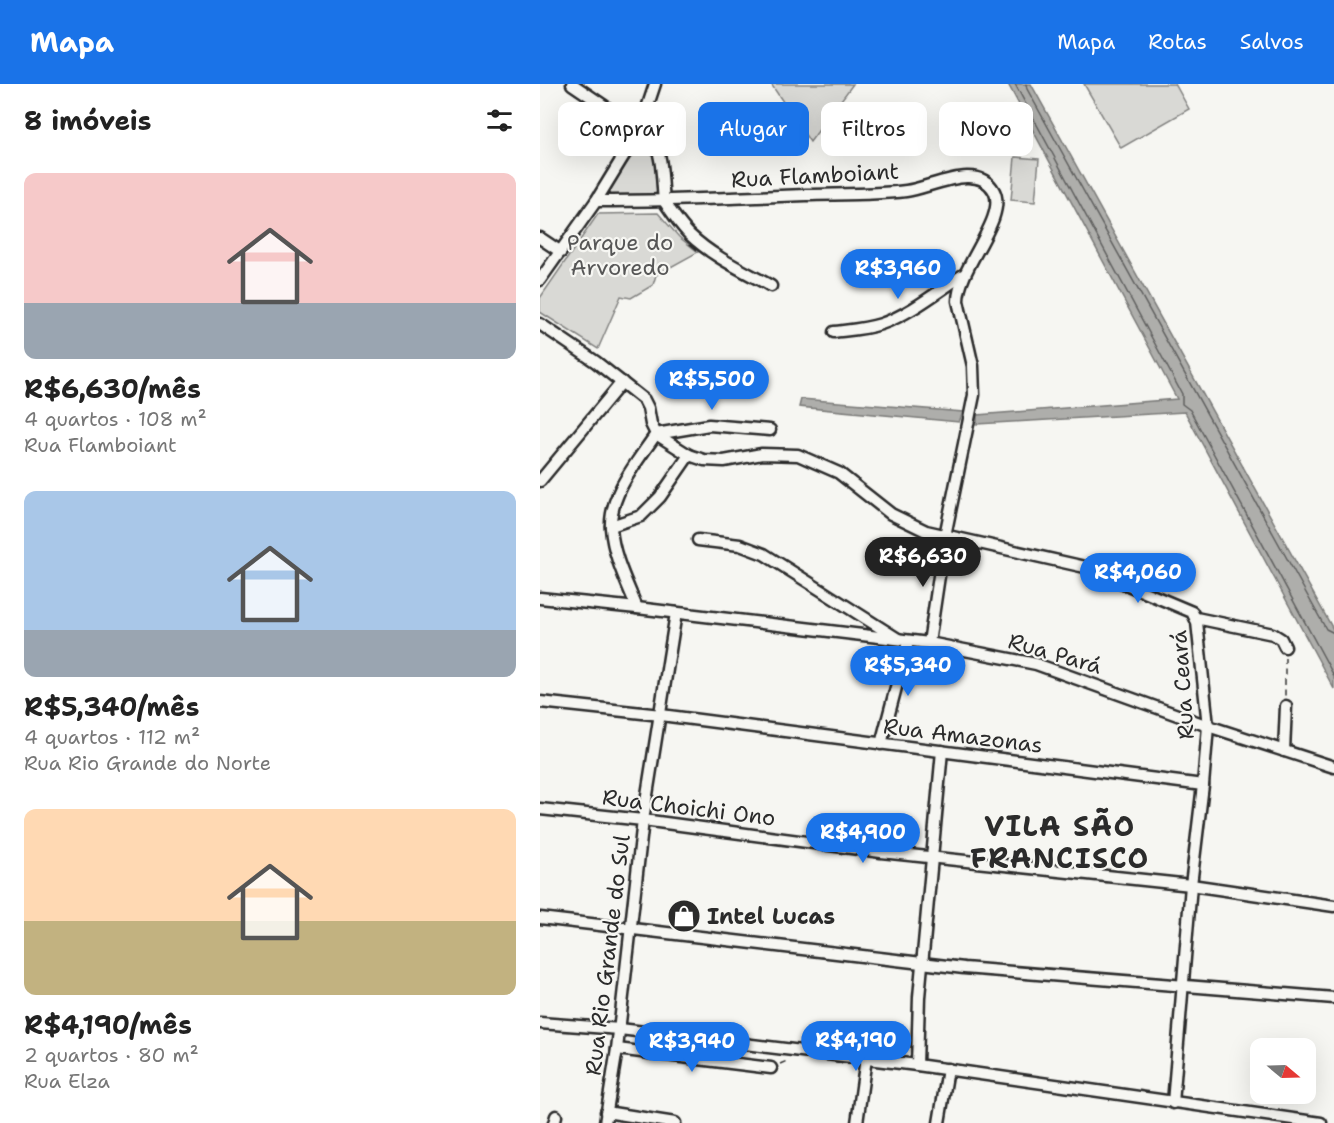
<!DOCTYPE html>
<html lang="pt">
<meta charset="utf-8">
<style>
body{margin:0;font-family:"Shantell Sans",sans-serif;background:#f2f2f2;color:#222;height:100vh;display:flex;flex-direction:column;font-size:22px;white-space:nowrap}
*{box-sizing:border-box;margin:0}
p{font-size:20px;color:#767676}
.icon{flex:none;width:33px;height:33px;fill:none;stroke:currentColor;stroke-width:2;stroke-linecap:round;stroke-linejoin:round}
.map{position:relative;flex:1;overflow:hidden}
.details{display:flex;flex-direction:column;background:#fff;width:540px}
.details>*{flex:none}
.hud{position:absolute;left:18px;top:18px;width:570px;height:54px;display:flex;gap:12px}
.needle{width:39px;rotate:109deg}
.buttons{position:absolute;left:710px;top:954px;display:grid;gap:12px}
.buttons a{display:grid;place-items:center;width:66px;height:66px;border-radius:12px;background:#fff;box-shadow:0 6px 24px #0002;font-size:30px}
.price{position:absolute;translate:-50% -51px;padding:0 14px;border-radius:21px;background:#1a73e8;color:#fff;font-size:20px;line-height:39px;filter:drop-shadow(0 2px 3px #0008)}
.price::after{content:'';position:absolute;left:50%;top:36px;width:18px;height:14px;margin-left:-9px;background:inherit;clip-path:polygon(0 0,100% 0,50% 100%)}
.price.current{background:#222;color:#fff}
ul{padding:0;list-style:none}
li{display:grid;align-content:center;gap:12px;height:318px;padding:0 24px}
li span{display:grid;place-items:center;height:186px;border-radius:12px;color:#555}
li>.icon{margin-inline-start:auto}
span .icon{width:108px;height:108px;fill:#fffc;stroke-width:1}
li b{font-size:26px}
h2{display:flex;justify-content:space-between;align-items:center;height:72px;padding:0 24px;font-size:26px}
.chip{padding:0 21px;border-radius:12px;background:#fff;box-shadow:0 6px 24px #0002;font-size:21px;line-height:54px}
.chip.current{background:#1a73e8;color:#fff}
header{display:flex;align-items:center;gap:36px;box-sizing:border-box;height:84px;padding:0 30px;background:#1a73e8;color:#fff}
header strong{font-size:28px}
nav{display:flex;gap:33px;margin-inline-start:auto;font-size:21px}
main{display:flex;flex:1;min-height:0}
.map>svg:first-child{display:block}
</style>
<header>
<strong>Mapa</strong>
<nav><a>Mapa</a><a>Rotas</a><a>Salvos</a></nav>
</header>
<main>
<section class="details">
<h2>8 imóveis<svg class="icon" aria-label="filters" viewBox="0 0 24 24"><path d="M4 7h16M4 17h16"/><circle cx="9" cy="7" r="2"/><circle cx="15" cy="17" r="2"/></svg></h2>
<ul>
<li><span style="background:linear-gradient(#f6c9c9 70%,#9aa5b1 0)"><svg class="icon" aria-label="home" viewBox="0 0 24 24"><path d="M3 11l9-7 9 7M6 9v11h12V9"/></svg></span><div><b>R$6,630/mês</b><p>4 quartos · 108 m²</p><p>Rua Flamboiant</p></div></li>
<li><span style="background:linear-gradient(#a9c7e8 75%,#9aa5b1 0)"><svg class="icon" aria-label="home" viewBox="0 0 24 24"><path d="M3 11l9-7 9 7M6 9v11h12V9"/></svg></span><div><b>R$5,340/mês</b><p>4 quartos · 112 m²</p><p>Rua Rio Grande do Norte</p></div></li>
<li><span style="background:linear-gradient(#ffd9b3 60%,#c2b280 0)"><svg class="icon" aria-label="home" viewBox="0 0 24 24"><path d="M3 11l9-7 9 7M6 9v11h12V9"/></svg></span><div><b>R$4,190/mês</b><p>2 quartos · 80 m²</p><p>Rua Elza</p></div></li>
</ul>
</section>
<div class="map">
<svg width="794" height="1039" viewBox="0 0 794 1039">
<rect width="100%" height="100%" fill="#f6f6f2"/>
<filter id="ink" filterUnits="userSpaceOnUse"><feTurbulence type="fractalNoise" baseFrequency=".0167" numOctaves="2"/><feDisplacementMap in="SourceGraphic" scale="12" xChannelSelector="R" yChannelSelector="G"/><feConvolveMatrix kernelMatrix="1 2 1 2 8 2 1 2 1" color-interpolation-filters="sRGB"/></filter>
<g filter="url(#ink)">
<!-- green -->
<g fill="#d9d9d5" stroke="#828280" stroke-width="1.5">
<path d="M231 0H313L270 58Z"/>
<path d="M544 0H635L649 25 581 64Z"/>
<path d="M104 56 115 65 119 106 115 110 63 111Z"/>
<path d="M475 73 499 75 495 118 471 116Z"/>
<path d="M118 129 139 153 158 168 116 191 113 201 91 214 81 212 58 265 0 228V214L58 130Z"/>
</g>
<!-- water -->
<g fill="#aeaeab" stroke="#7a7a78" stroke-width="1.5">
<path d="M468 0H491L794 547V605L645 328 437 340V331L637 315Z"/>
<path d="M261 315 423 328 419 338 259 323Z"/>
</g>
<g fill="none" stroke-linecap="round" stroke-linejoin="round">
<!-- shore -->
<g stroke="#5f5f5e" stroke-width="1.5">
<path d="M475 0 642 310V320L650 326 794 592"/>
<path d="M486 0 487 5 786 545 794 549"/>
</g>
<!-- street casing -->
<g stroke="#2b2b2b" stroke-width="15">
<g id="street">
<path d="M32 0 113 55C123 70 122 100 124 117"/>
<path d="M56 117C126 117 196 114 266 111 298 110 333 111 366 107 391 104 438 77 454 107 468 134 418 183 418 217L433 282 434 311 405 452 389 559"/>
<path d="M124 117C132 129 140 141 150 151 173 173 204 187 231 202"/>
<path d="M0 154 21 168"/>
<path d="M0 196 56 117 100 45 115 0"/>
<path d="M0 240 56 278 104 316 108 324 111 340 116 350 149 371 164 376 184 377 222 370 258 371 299 389 351 430 386 447 545 483 652 528 657 538 668 642 663 701 651 801 633 1019"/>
<path d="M294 248C310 246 326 245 341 240 370 230 397 208 423 191"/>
<path d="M0 397 82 298"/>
<path d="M71 442 101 432 120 413 149 371"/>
<path d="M158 456 200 461 224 470 358 555"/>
<path d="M0 514 97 524 389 559 496 580 668 642 794 683"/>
<path d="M97 524C87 499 73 472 71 444 69 410 98 377 116 350L169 341 230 346"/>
<path d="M656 534 733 550 741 555 745 563"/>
<path d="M0 618 121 631 663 701"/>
<path d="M341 660 368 558"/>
<path d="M744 667 746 622"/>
<path d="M0 725 103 736 341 768 651 801 794 822"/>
<path d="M0 834 424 884 794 914"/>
<path d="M0 939 80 945 377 981 781 1039"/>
<path d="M77 965 231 984"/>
<path d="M377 981 379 913 402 667"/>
<path d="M66 1028 135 1039"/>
<path d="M14 1039 16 1032"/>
<path d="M65 1039 77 965 103 736 136 529"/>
<path d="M317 1039 326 974"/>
<path d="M399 1039 408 985"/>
</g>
</g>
<!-- path -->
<g stroke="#2b2b2b" stroke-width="1.5" stroke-dasharray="6 4.5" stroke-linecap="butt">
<path d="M745 574V612"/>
<path d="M240 980 249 976"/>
</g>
<!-- street -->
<use href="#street" stroke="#f6f6f2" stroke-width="10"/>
</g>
</g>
<!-- icons -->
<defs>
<g id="shop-disc" transform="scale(1.725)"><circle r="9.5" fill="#2b2b2b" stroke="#f6f6f2"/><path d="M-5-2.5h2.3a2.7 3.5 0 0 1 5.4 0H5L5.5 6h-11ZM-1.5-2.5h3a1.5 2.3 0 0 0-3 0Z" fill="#fff"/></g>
</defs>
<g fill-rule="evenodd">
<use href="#shop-disc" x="144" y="832"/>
</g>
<g text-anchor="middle" stroke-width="4.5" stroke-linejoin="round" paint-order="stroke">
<!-- street labels -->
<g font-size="22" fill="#2b2b2b" stroke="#f6f6f2">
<text transform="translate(275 91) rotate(-3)" y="8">Rua Flamboiant</text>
<text transform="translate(515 569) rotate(16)" y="8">Rua Pará</text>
<text transform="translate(642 601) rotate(-94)" y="8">Rua Ceará</text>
<text transform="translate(423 651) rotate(7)" y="8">Rua Amazonas</text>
<text transform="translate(149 723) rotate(7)" y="8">Rua Choichi Ono</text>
<text transform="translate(67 871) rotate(-83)" y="8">Rua Rio Grande do Sul</text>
</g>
<!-- park labels -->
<g font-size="22" fill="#565656" stroke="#f6f6f2">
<text x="80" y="166">Parque do<tspan x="80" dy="25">Arvoredo</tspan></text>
</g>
<!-- poi labels -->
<g font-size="22" font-weight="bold" fill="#2b2b2b" stroke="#f6f6f2" text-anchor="start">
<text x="167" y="840">Intel Lucas</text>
</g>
<!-- district labels -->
<g font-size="28" font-weight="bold" letter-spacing="1.5" fill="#2b2b2b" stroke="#f6f6f2">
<text x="520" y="752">VILA SÃO<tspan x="520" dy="32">FRANCISCO</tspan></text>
</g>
</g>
</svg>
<div class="buttons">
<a><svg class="needle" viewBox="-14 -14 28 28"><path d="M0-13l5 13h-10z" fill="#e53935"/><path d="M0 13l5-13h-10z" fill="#767676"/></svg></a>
</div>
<b class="price" style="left:358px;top:216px">R$3,960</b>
<b class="price" style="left:172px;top:327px">R$5,500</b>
<b class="price current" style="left:383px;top:504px">R$6,630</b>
<b class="price" style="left:598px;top:520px">R$4,060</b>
<b class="price" style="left:368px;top:613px">R$5,340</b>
<b class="price" style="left:323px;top:780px">R$4,900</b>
<b class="price" style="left:316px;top:988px">R$4,190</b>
<b class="price" style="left:152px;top:989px">R$3,940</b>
<div class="hud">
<a class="chip">Comprar</a>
<a class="chip current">Alugar</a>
<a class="chip">Filtros</a>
<a class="chip">Novo</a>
</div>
</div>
</main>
